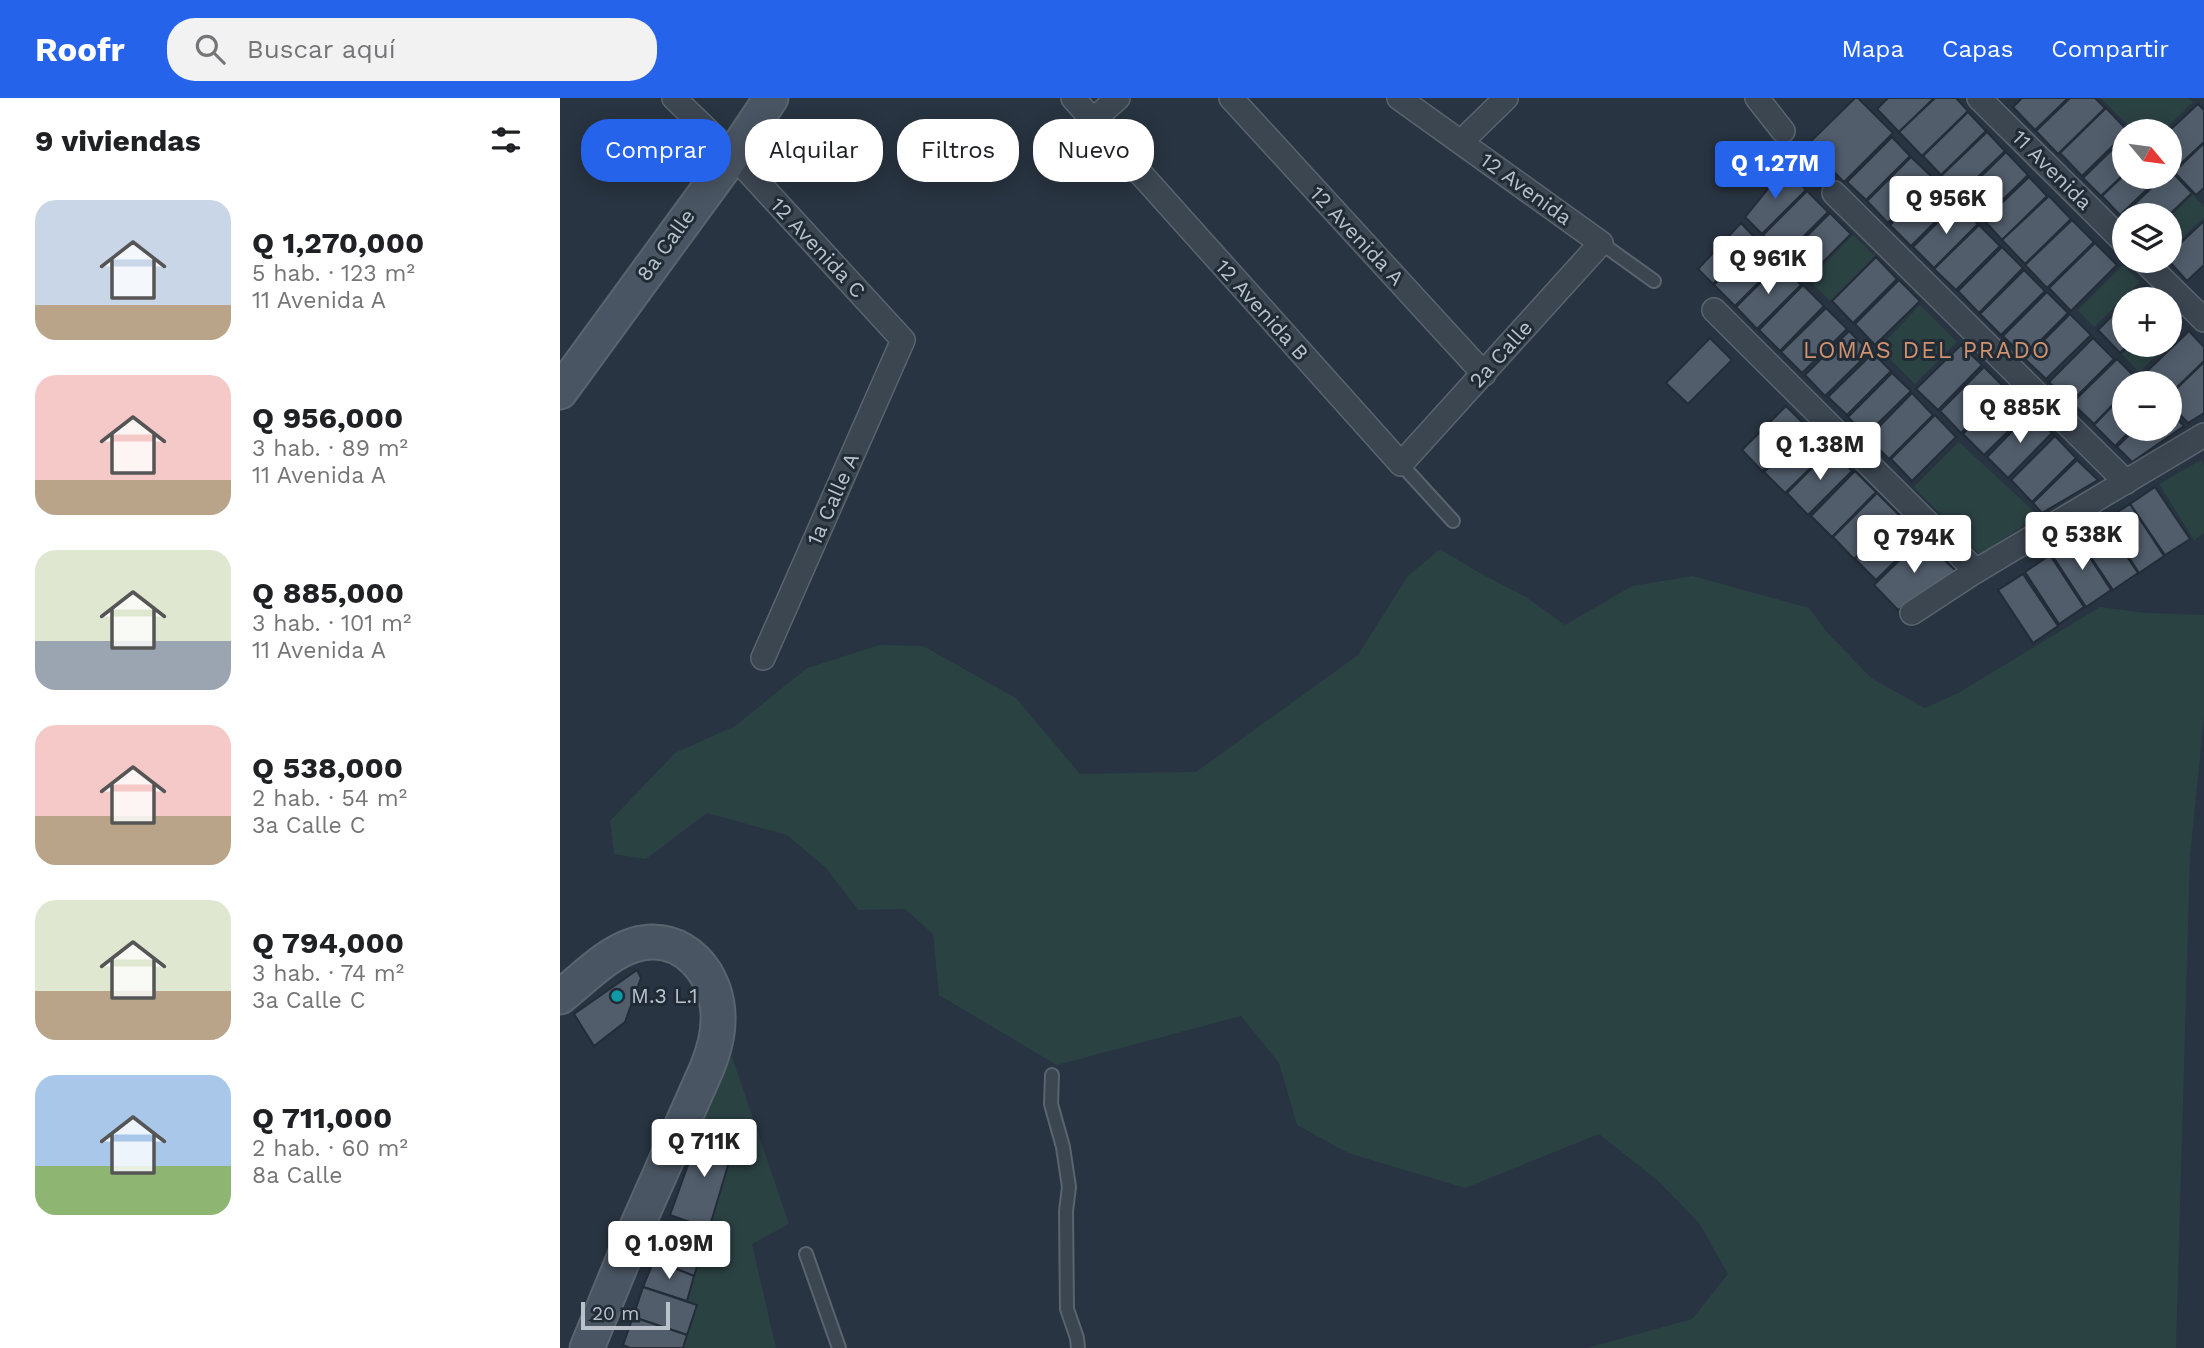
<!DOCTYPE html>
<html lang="es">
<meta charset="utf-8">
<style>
body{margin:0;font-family:"Work Sans",sans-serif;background:#f2f2f2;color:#202124;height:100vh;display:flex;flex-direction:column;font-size:26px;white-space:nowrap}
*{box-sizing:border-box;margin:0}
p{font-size:23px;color:#757577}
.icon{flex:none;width:38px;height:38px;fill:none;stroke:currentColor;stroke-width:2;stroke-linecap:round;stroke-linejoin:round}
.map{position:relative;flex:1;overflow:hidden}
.sheet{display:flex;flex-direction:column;background:#fff;width:560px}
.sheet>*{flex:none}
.top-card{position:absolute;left:21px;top:21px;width:665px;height:63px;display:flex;gap:14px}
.needle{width:46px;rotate:119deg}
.fabs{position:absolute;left:1552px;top:21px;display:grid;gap:14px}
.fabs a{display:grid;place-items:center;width:70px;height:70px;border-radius:50%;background:#fff;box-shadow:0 4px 18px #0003;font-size:35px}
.scale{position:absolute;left:21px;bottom:18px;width:89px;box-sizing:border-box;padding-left:7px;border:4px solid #b9c1cb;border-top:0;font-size:19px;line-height:24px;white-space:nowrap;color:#b9c1cb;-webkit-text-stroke:5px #202b36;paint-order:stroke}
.price{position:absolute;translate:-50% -60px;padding:0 16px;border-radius:7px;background:#fff;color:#222;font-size:23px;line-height:46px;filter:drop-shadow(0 2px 4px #0008)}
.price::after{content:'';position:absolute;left:50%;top:42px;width:21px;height:16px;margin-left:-10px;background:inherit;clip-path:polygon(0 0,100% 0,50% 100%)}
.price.active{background:#2563eb;color:#fff}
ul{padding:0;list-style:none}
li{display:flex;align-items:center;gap:21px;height:175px;padding:0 35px}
li span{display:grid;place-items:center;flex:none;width:196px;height:140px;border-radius:21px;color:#555}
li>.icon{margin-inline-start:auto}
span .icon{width:84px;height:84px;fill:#fffc;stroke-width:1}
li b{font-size:30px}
h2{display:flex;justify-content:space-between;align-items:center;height:84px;padding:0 35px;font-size:30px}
.pill{padding:0 24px;border-radius:28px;background:#fff;box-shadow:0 4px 18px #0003;font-size:24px;line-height:63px}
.pill.active{background:#2563eb;color:#fff}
header{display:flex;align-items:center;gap:42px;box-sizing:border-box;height:98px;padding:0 35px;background:#2563eb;color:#fff}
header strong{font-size:33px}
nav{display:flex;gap:38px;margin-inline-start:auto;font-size:24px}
.search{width:490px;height:63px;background:#f2f2f2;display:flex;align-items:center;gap:18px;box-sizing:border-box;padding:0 24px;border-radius:28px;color:#757577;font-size:26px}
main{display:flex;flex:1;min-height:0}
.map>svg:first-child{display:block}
</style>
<header>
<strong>Roofr</strong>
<div class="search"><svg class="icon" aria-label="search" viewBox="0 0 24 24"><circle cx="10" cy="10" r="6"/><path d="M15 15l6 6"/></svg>Buscar aquí</div>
<nav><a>Mapa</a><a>Capas</a><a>Compartir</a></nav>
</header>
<main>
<section class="sheet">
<h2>9 viviendas<svg class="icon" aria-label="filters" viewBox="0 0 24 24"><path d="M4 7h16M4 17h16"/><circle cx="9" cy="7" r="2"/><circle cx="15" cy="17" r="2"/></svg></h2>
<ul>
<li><span style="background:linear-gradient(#c9d6e8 75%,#b9a48a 0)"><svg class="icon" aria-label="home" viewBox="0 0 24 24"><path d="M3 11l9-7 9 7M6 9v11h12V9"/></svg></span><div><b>Q 1,270,000</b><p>5 hab. · 123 m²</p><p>11 Avenida A</p></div></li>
<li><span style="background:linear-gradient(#f6c9c9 75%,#b9a48a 0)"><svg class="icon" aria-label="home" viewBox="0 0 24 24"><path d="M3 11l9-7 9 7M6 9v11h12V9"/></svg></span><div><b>Q 956,000</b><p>3 hab. · 89 m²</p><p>11 Avenida A</p></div></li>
<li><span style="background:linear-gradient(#dfe7d0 65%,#9aa5b1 0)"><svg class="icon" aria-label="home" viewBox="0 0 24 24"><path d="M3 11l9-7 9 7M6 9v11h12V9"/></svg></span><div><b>Q 885,000</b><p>3 hab. · 101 m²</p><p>11 Avenida A</p></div></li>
<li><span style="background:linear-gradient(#f6c9c9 65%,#b9a48a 0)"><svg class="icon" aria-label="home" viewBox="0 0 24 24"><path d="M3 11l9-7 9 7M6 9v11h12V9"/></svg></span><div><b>Q 538,000</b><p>2 hab. · 54 m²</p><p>3a Calle C</p></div></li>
<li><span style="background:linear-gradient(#dfe7d0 65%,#b9a48a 0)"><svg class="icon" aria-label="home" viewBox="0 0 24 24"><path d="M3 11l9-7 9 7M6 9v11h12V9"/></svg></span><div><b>Q 794,000</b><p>3 hab. · 74 m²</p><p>3a Calle C</p></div></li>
<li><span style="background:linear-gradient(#a9c7e8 65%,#8fb573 0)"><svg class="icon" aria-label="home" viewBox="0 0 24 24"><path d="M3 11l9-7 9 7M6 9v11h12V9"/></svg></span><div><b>Q 711,000</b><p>2 hab. · 60 m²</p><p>8a Calle</p></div></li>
</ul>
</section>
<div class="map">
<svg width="1644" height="1250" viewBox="0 0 1644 1250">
<rect width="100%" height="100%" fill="#283441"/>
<!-- green -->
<g fill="#2b4243">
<path d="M1541 0H1628L1633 4 1603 33H1574Z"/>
<path d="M1633 97 1644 109V119L1610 152V119Z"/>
<path d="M1293 137 1315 158 1270 203 1249 182Z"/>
<path d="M1563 167 1580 184 1534 229 1518 212Z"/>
<path d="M1360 207 1397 244 1355 286 1319 250Z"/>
<path d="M1572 247H1607L1579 274 1562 256Z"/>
<path d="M1399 344 1479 418 1420 456 1354 389Z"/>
<path d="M1641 362 1644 367V435L1634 442 1599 386Z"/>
<path d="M880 451 918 474 966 499 1005 527 1072 488 1133 478 1249 510 1266 533 1311 580 1365 610 1400 594 1540 509 1586 515 1644 517V620L1630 758 1616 1250H1027L1132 1221 1168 1176 1139 1125 1097 1082 1039 1036 905 1090 788 1055 737 1027 719 965 681 918 497 967 379 897 373 836 345 811 298 812 266 770 227 737 147 715 86 761 54 756 50 723 115 655 175 628 247 570 320 547 363 548 456 600 520 676 636 674 798 557 848 478Z"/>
<path d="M171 956 229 1126 192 1146 216 1250H123L137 1207 127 1203 175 1044 142 1028Z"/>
</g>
<!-- building -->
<g fill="#515d6b" stroke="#232d38" stroke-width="2">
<path d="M1295 0H1298L1333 35 1284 84 1247 47Z"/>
<path d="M1328 0H1374L1339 34 1317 11Z"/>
<path d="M1375 0H1396L1408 13 1362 58 1339 34Z"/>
<path d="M1462 0H1508L1475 32 1453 9Z"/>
<path d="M1510 0H1535L1545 10 1498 56 1476 33Z"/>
<path d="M1638 6 1644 12V44L1613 73 1610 70 1609 33Z"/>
<path d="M1546 10 1568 33H1564V37L1522 78 1500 55Z"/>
<path d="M1408 14 1426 33 1381 77 1363 58Z"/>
<path d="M1427 34 1445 53 1399 97 1381 78Z"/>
<path d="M1332 39 1350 58 1306 102 1287 84Z"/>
<path d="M1564 40V76L1541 98 1523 80Z"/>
<path d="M1644 45V90L1636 97 1614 74Z"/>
<path d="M1446 54 1468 77 1422 122 1400 99Z"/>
<path d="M1351 59 1373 80 1328 125 1307 103Z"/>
<path d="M1225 70 1246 92 1202 136 1185 119Z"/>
<path d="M1610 72 1632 95 1609 117 1564 118 1563 117 1603 79H1610Z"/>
<path d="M1564 77V79H1600L1560 117 1542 98Z"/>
<path d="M1469 79 1487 98 1442 142 1424 122Z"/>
<path d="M1374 82 1395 104 1351 148 1330 127Z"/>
<path d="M1247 93 1268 114 1224 158 1203 137Z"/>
<path d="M1489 98 1511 121 1465 166 1442 142Z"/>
<path d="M1397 105 1418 126 1374 170 1353 149Z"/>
<path d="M1270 115 1291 136 1247 180 1226 159Z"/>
<path d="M1512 122 1534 144 1487 190 1465 167Z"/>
<path d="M1644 123V167L1627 183 1609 163 1610 155Z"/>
<path d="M1181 125 1197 142 1153 186 1138 171Z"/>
<path d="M1419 127 1440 148 1396 192 1374 171Z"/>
<path d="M1198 142 1219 164 1175 208 1154 187Z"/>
<path d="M1535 145 1557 167 1511 213 1489 190Z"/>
<path d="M1442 149 1463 170 1419 215 1398 193Z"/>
<path d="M1316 159 1337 181 1293 225 1272 203Z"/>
<path d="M1220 165 1241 187 1197 231 1176 209Z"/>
<path d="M1464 172 1485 193 1441 237 1420 216Z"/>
<path d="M1339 182 1360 203 1315 247 1295 226Z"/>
<path d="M1243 187 1264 208 1220 253 1199 232Z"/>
<path d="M1584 187 1597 201H1570Z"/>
<path d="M1487 194 1508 215 1464 259 1443 238Z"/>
<path d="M1564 206V247H1568L1560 255 1538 232Z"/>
<path d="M1266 210 1287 231 1242 275 1221 254Z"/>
<path d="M1510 216 1531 237 1486 281 1465 261Z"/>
<path d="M1289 233 1310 254 1265 298 1245 277Z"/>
<path d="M1629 233 1644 249V263L1610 296V285H1590L1582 278Z"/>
<path d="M1150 240 1172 262 1128 306 1106 285Z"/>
<path d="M1533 240 1554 261 1510 305 1489 284Z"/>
<path d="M1401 247 1422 267 1378 312 1356 291Z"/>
<path d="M1313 255 1331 273 1287 317 1268 299Z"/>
<path d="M1557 261 1578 282 1575 285H1564V295L1534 326 1512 305Z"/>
<path d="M1644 264V315L1628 325 1610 306V297Z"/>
<path d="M1424 269 1445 290 1401 335 1380 313Z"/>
<path d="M1332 275 1351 293 1306 337 1288 319Z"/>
<path d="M1448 292 1469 313 1424 357 1403 336Z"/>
<path d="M1352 295 1373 317 1329 361 1308 340Z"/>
<path d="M1564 296V331H1572L1555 348 1534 327Z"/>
<path d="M1226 308 1247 329 1202 373 1182 352Z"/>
<path d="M1471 314 1492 335 1448 380 1427 359Z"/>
<path d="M1610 314 1624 328 1572 364 1557 349 1575 331H1610Z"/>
<path d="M1375 317 1396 339 1352 383 1331 361Z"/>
<path d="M1248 330 1270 351 1225 395 1204 374Z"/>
<path d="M1495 338 1516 360 1472 404 1451 382Z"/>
<path d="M1271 351 1292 373 1248 417 1227 395Z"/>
<path d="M1517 362 1538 382 1482 415 1473 405Z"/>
<path d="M1295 373 1316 394 1272 439 1251 418Z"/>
<path d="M1595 389 1630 441 1605 457 1570 406Z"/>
<path d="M1317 395 1339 417 1294 461 1273 439Z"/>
<path d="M1570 406 1604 458 1579 475 1545 422Z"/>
<path d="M1339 417 1361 438 1316 482 1295 461Z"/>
<path d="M1543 423 1578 475 1553 492 1518 440Z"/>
<path d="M1362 440 1397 474 1338 512 1314 487Z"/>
<path d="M1517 440 1551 492 1526 509 1492 457Z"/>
<path d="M1490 457 1524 509 1499 526 1465 474Z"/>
<path d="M1463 476 1498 528 1473 545 1438 492Z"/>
<path d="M77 872 81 880 65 924 34 948 14 916Z"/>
<path d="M142 1028 175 1044 149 1131 110 1117Z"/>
<path d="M104 1133 144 1147 134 1178 94 1162Z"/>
<path d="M94 1162 134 1178 127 1203 83 1189Z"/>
<path d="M83 1189 137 1207 127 1237 73 1219Z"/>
<path d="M73 1219 127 1237 123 1250H70L63 1247Z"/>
</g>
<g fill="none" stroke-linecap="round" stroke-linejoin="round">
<!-- service casing -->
<g stroke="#5a646e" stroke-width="16">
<g id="service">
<path d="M1041 145 1094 183"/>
<path d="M841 366 893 423"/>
<path d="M492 977 491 1006 503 1049 509 1089 506 1113 507 1211 517 1240 518 1250"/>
<path d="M246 1156 279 1250"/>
</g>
</g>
<!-- minor casing -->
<g stroke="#5a646e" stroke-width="26">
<g id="minor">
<path d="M114 0 173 57 343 242 203 560"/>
<path d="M513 0 841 366 1041 145 839 0"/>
<path d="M671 0 924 276"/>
<path d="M1197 0 1223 33"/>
<path d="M1419 0 1564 144"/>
<path d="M533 22 558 0"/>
<path d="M901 44 946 0"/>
<path d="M1274 95 1566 384"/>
<path d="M1584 163 1644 222"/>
<path d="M1154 212 1416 473"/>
<path d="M1352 515 1416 473 1644 337"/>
</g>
</g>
<!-- secondary casing -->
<g stroke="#5a646e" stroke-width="37">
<g id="secondary">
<path d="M0 294 173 57 211 0"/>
<path d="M0 899C22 882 47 855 74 847 123 832 160 877 158 923 158 940 153 955 147 970L74 1135 27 1250"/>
</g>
</g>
<!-- service -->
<use href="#service" stroke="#3c4651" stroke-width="12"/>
<!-- minor -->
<use href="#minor" stroke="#3c4651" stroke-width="23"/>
<!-- secondary -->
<use href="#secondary" stroke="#4a5563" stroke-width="33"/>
</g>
<!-- markers -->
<circle fill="#0f9aa8" stroke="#202b36" stroke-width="2.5" cx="57" cy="898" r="7"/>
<g text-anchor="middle" stroke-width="6" stroke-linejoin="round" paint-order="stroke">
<!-- street labels -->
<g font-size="21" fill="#b9c1cb" stroke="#202b36">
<text transform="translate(1492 72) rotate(45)" y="7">11 Avenida</text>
<text transform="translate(966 91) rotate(36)" y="7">12 Avenida</text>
<text transform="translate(797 138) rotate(47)" y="7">12 Avenida A</text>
<text transform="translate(106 147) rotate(-54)" y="7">8a Calle</text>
<text transform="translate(258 150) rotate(47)" y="7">12 Avenida C</text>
<text transform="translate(702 212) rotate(48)" y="7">12 Avenida B</text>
<text transform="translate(941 256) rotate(-48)" y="7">2a Calle</text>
<text transform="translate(273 401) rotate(-66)" y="7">1a Calle A</text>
</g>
<!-- poi labels -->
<g font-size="21" fill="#b9c1cb" stroke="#202b36" text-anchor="start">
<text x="71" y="905">M.3 L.1</text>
</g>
<!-- neighbourhood labels -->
<g font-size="23" letter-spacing="2" fill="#d1926e" stroke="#202b36">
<text x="1367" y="260">LOMAS DEL PRADO</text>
</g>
</g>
</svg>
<div class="fabs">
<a><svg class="needle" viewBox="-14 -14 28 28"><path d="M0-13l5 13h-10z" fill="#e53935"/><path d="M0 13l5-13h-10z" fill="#757577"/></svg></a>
<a><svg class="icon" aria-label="layers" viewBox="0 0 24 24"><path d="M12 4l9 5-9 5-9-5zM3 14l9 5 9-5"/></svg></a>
<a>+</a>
<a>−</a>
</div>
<div class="scale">20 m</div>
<b class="price active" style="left:1215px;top:103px">Q 1.27M</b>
<b class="price" style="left:1386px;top:138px">Q 956K</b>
<b class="price" style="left:1208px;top:198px">Q 961K</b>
<b class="price" style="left:1460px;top:347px">Q 885K</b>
<b class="price" style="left:1260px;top:384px">Q 1.38M</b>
<b class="price" style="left:1522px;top:474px">Q 538K</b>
<b class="price" style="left:1354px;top:477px">Q 794K</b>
<b class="price" style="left:144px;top:1081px">Q 711K</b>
<b class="price" style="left:109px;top:1183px">Q 1.09M</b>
<div class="top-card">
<a class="pill active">Comprar</a>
<a class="pill">Alquilar</a>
<a class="pill">Filtros</a>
<a class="pill">Nuevo</a>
</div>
</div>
</main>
